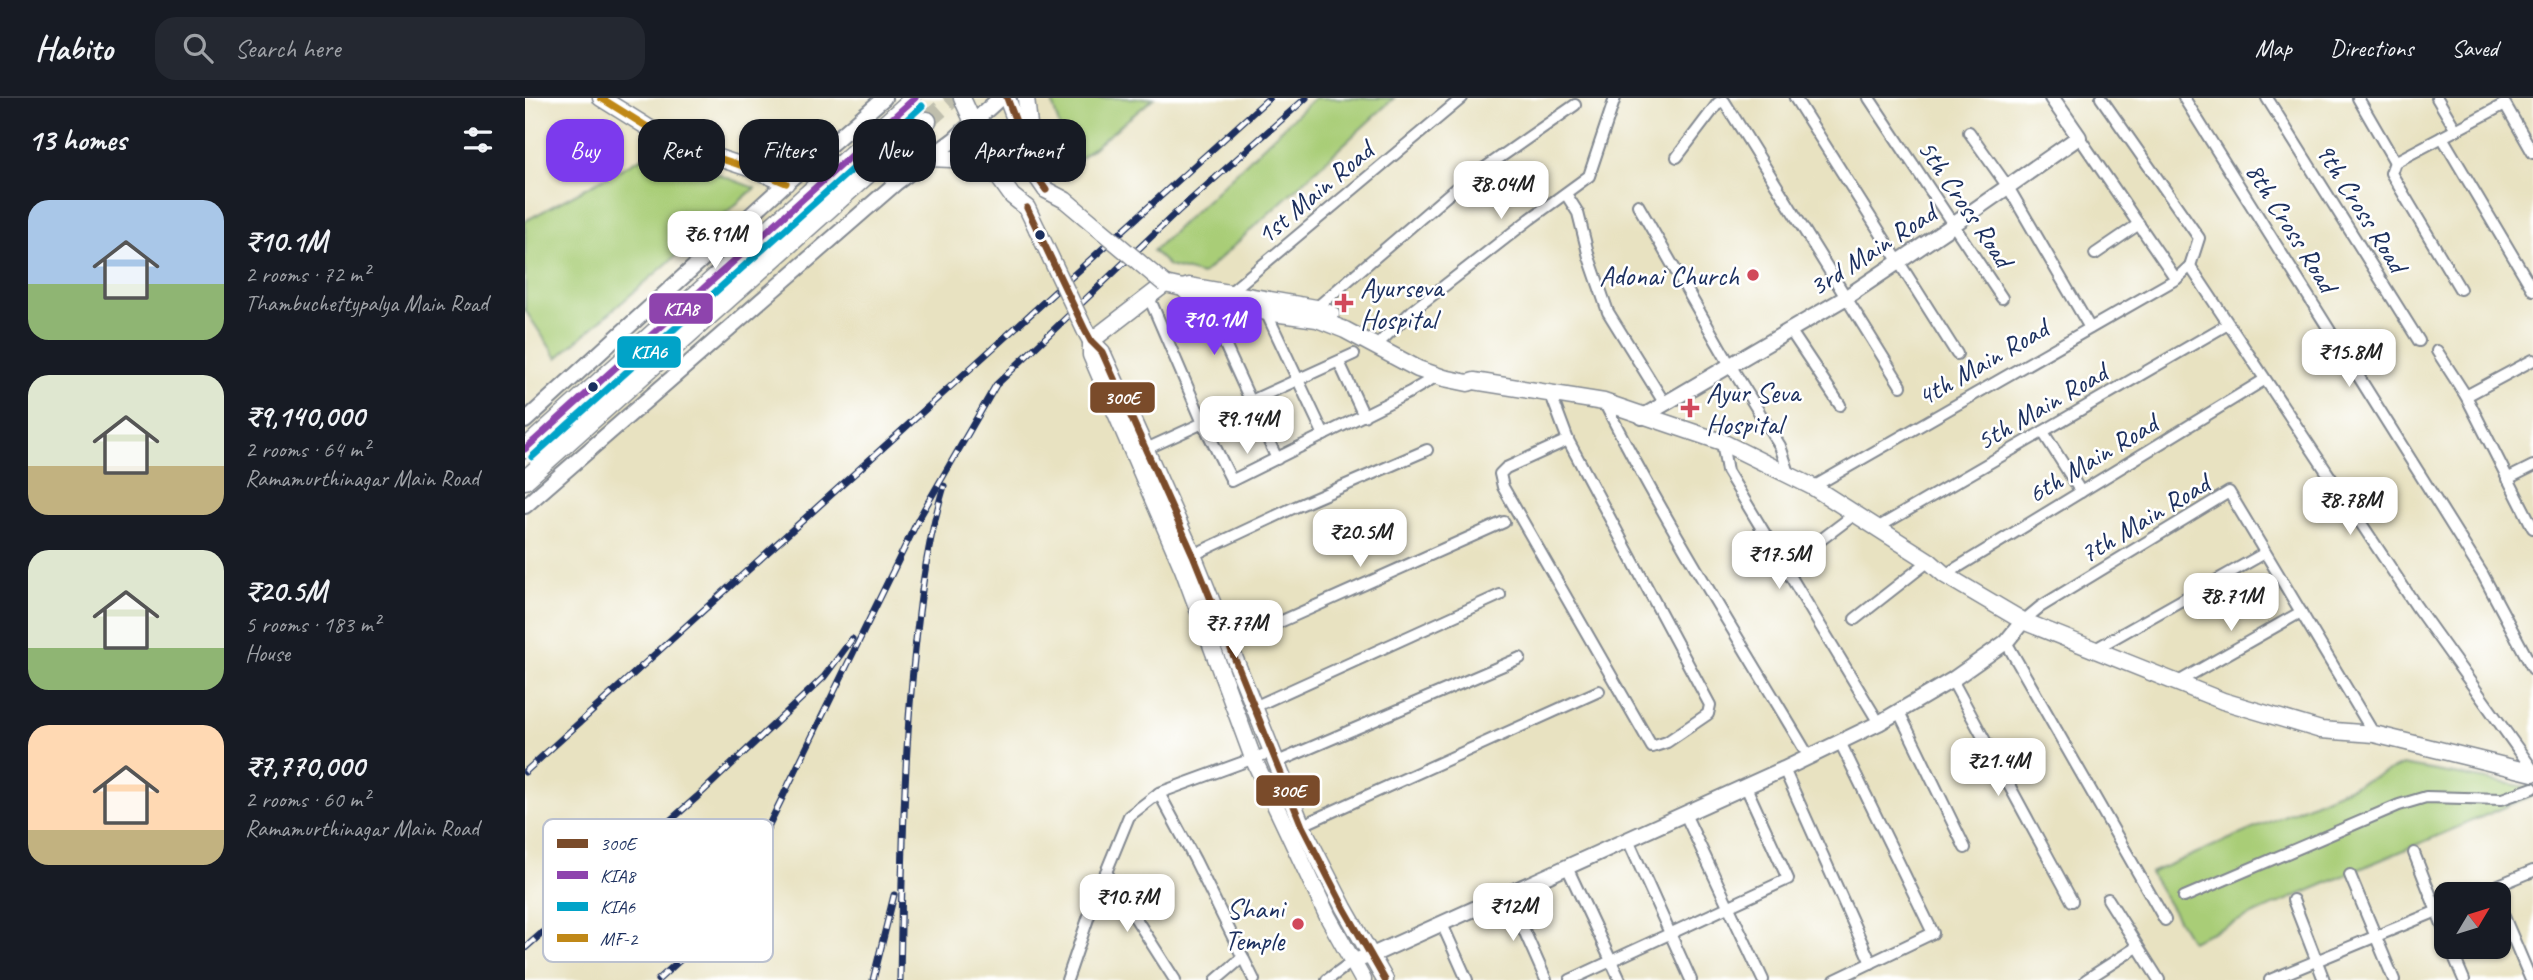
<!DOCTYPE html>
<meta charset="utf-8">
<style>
body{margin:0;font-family:Caveat,sans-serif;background:#242831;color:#f1f3f6;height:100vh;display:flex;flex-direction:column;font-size:26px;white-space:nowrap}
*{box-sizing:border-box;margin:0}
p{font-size:23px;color:#9ea1a6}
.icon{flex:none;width:38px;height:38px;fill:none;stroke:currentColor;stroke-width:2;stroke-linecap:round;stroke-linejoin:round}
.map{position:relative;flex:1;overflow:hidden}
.details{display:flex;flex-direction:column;background:#171b24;width:525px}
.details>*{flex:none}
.guide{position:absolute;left:21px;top:21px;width:665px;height:63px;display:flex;gap:14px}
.needle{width:46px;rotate:52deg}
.fabs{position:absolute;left:1909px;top:784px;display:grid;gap:14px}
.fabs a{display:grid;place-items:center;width:77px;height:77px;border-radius:14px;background:#171b24;box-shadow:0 2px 5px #0004;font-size:35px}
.price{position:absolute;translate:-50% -60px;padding:0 16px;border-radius:14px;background:#fff;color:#222;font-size:23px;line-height:46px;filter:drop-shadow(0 2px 4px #0008)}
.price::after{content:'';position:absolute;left:50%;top:42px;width:21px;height:16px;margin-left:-10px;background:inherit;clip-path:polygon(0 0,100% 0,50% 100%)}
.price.selected{background:#7c3aed;color:#fff}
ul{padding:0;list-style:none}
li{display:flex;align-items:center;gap:21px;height:175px;padding:0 28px}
li span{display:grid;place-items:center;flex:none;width:196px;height:140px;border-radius:21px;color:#555}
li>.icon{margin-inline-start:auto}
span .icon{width:84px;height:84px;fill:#fffc;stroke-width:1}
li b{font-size:30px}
h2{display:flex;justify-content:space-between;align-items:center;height:84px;padding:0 28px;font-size:30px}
.chip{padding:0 24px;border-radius:21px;background:#171b24;box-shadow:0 2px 5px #0004;font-size:24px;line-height:63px}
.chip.selected{background:#7c3aed;color:#fff}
header{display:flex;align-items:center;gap:42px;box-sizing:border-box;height:98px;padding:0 35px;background:#171b24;border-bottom:2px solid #363941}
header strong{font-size:33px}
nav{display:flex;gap:38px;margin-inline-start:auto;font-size:24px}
.search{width:490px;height:63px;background:#242831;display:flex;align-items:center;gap:18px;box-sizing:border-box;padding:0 24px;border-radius:21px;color:#9ea1a6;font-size:26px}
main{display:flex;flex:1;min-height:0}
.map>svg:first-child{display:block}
</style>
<header>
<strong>Habito</strong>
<div class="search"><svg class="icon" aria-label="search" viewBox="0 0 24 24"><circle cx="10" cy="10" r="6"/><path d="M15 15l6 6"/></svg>Search here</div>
<nav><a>Map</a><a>Directions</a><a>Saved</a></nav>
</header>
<main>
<section class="details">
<h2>13 homes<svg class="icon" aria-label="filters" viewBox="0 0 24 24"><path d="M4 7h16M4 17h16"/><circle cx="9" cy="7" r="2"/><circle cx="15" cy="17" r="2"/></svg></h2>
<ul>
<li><span style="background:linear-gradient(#a9c7e8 60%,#8fb573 0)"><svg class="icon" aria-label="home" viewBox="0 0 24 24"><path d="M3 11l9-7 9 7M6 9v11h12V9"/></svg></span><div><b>₹10.1M</b><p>2 rooms · 72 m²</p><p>Thambuchettypalya Main Road</p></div></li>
<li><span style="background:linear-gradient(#dfe7d0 65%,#c2b280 0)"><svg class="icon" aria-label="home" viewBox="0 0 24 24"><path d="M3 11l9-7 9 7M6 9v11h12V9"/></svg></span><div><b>₹9,140,000</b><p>2 rooms · 64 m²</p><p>Ramamurthinagar Main Road</p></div></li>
<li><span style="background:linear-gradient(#dfe7d0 70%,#8fb573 0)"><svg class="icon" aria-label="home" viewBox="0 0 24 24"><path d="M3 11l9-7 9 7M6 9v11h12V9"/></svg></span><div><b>₹20.5M</b><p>5 rooms · 183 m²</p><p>House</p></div></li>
<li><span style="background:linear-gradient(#ffd9b3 75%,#c2b280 0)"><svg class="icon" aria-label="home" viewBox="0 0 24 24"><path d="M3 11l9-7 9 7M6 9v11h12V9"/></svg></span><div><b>₹7,770,000</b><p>2 rooms · 60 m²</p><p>Ramamurthinagar Main Road</p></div></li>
</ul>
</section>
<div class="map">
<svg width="2008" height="882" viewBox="0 0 2008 882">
<rect width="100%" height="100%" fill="#fff"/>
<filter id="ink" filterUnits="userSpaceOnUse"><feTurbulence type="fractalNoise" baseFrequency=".0143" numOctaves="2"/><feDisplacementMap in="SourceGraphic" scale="14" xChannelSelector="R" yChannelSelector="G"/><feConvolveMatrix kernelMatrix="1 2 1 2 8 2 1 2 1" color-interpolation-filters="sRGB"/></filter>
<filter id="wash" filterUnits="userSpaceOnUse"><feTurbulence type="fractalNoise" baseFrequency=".00686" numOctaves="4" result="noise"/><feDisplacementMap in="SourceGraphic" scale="28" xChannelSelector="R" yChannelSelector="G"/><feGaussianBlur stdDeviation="1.57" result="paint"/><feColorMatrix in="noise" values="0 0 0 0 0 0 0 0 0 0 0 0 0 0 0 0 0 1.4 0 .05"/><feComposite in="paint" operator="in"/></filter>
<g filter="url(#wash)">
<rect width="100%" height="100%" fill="#e8e2c1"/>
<!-- green -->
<g fill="#a9cd77" stroke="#627e6a" stroke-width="2">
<path d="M529 0H629L546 68 528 7Z"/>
<path d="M789 0H869L677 177 644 168 628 153Z"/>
<path d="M129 53 230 90 32 260 0 212V123Z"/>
<path d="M1877 667 2008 690V697L1666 843 1625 775Z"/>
</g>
</g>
<g filter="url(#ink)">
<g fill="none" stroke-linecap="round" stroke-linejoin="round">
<!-- trunk-tunnel -->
<path stroke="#bfbead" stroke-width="18" stroke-dasharray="18 9" stroke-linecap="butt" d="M402 23 428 0"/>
<!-- minor casing -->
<g stroke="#828890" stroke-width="14">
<g id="minor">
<path d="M1270 0 1432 256"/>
<path d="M1344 0 1477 200"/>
<path d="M1576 0 1674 140 1665 168"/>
<path d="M1659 0 1958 477 2008 571"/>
<path d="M1742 0 1894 243"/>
<path d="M1833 0 1870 64"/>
<path d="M1912 0 1931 32"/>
<path d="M1444 34 1483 89 1565 230"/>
<path d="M1554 39 1651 181"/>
<path d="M1917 39 2008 192"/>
<path d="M1152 59 1193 5 1199 3 1376 288"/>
<path d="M1041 96 1053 115 1064 159 1083 214 1140 306"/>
<path d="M1113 107 1205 267 1255 348 1265 378"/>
<path d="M1570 156 1614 126"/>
<path d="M1935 191 1866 75 1870 64 1980 6 2008 55"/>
<path d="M703 196 937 0"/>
<path d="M680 203 752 361"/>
<path d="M626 204 678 325 705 379"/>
<path d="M791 210 931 90 1050 7"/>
<path d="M741 214 799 337"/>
<path d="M1265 232 1315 307"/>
<path d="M857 242 887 213 1005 121 1064 78 1090 0"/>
<path d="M1912 253 1941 298 2008 430"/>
<path d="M814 264 839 318"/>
<path d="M1025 294 1043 342"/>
<path d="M1941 298 2008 262"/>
<path d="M1079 304C1141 426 1214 541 1284 659"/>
<path d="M1518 334 1556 394"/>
<path d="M1043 342 1185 607 1183 616 1142 644 1127 649 978 389 975 376 981 370Z"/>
<path d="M1197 344 1202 373 1354 625"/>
<path d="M621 351 829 256"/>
<path d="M1982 381 2008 368"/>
<path d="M706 383 885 294 912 278"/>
<path d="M1288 389 1651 181 1665 168 1891 508 2008 672"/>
<path d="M1352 430 1703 226"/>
<path d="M1289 447 1330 416"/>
<path d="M668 457 768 410 902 352"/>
<path d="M1420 477 1739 282"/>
<path d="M1330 521 1404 463"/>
<path d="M1498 523 1515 509 1704 394 1849 636"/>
<path d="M1481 544 1640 822"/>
<path d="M701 548 979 424"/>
<path d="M1570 551 1740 455"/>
<path d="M1427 582 1547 803"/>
<path d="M1653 584 1776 514"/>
<path d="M729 609 975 497"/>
<path d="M1374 614 1440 750"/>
<path d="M750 665 995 560"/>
<path d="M1259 671 1346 865"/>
<path d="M634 695 670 762 729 882"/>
<path d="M1160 716 1238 882"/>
<path d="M773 729 1074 593"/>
<path d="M1103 742 1166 882"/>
<path d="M1889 755 1922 839"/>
<path d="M1042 769 1095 882"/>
<path d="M581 774 650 882"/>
<path d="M1825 777 1869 882"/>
<path d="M983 796 1021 882"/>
<path d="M1952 796 2008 773"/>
<path d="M1659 799 1874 707 1901 699 1977 701 2008 690"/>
<path d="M1583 801 1634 882"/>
<path d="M1768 802 1799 882"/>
<path d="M1974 807 2006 882"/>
<path d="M917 826 942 882"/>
<path d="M1925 849 1939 882"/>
<path d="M542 882 568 806 604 718 634 695 746 654"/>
<path d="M691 882 718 859"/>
<path d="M802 882 828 863"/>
<path d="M1045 882 1263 781 1221 689"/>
<path d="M1310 882 1408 835 1315 644"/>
<path d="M1561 882 1612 849"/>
<path d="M1745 882 1922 809"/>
</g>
</g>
<!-- tertiary casing -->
<g stroke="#828890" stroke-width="18">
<g id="tertiary">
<path d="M1117 319 1320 200 1428 127 1554 39 1527 0"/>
<path d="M0 323 261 85 359 0"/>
<path d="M0 408 371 85 430 41 475 0"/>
<path d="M828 863 845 858 1259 671 1354 625 1427 582 1481 544 1498 523"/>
</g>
</g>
<!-- secondary casing -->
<g stroke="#828890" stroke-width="19">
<g id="secondary">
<path d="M76 0 148 45 233 73 261 85"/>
<path d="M437 0 472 77 487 98 502 110 512 131"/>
<path d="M482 0 512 79 521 92"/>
<path d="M501 0 506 45"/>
<path d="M404 60 448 62 472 77"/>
<path d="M658 190 669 201 741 214 792 221 820 232 893 271 919 280 943 285 949 283 1079 304 1197 344 1288 389 1404 463 1420 477 1498 523 1698 603 1796 632 1849 636 2008 675"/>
<path d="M560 232 566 243 577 254 668 457 777 728 819 810 860 882"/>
<path d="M566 243V257L658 471 728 660 803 819 838 882"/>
<path d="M566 243 640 186 658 190 664 188 791 210 806 216"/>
</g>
</g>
<!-- trunk casing -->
<g stroke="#828890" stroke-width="21">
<g id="trunk">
<path d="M0 351 386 3"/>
<path d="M0 382 402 23"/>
</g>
</g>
<!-- minor -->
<use href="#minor" stroke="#fff" stroke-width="10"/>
<!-- tertiary -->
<use href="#tertiary" stroke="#fff" stroke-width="14"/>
<!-- secondary -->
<use href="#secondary" stroke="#fff" stroke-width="16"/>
<!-- trunk -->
<use href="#trunk" stroke="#fff" stroke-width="18"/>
<!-- rail casing -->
<g stroke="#1b2f5e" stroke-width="7">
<g id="rail">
<path d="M0 674 744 0"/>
<path d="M0 850 172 699 299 579 327 541"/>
<path d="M133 882 174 845 217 779 240 735 394 420 471 287 653 113 781 0"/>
<path d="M348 882 369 797"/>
<path d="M375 882C377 782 378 682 387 583 393 517 400 451 419 388"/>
</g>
</g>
<!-- rail -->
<use href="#rail" stroke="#fff" stroke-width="4.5" stroke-dasharray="13" stroke-linecap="butt"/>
<!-- secondary-bridge casing -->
<g stroke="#828890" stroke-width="19" stroke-linecap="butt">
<g id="secondary-bridge">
<path d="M521 92 540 102 640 186"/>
<path d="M512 131 560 232"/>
</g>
</g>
<!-- secondary-bridge -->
<use href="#secondary-bridge" stroke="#fff" stroke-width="16"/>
<!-- bus-1 casing -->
<g stroke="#fff" stroke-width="12">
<g id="bus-1">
<path d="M482 0 512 79 521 92"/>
<path d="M502 110 560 232 566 243 577 254 668 457 777 728 819 810 860 882"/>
</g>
</g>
<!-- bus-2 casing -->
<g stroke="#fff" stroke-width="12">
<path id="bus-2" d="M0 351 390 0"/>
</g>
<!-- bus-3 casing -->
<g stroke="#fff" stroke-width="12">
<path id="bus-3" d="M7 359 397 8"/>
</g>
<!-- bus-4 casing -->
<g stroke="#fff" stroke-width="12">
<path id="bus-4" d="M76 0 148 45 233 73 261 85"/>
</g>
<!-- bus-1 -->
<use href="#bus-1" stroke="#7a4b2a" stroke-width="7"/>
<!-- bus-2 -->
<use href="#bus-2" stroke="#8e44ad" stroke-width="7"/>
<!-- bus-3 -->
<use href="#bus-3" stroke="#01a3c8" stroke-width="7"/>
<!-- bus-4 -->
<use href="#bus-4" stroke="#c08818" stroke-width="7"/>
</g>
</g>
<!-- markers -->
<g fill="#1b2f5e" stroke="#fff" stroke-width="2.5">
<circle cx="515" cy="137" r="6"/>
<circle cx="68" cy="289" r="6"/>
</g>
<g fill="#d1495b" stroke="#fff" stroke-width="2.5">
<circle cx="1228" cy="177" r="7"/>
<path d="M815.5 194.5h7v7h7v7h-7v7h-7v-7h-7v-7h7z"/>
<path d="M1161.5 299.5h7v7h7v7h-7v7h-7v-7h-7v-7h7z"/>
<circle cx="773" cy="826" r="7"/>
</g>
<g text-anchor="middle" stroke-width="5" stroke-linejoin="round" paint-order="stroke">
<!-- street labels -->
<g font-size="28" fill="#1b2f5e" stroke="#fff">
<text transform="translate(789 94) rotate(-40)" y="10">1st Main Road</text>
<text transform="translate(1441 105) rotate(56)" y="10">5th Cross Road</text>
<text transform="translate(1837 109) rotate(58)" y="10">9th Cross Road</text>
<text transform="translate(1767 129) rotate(58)" y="10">8th Cross Road</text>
<text transform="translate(1347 151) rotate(-33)" y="10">3rd Main Road</text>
<text transform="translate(1457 264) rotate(-30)" y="10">4th Main Road</text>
<text transform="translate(1516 308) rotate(-30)" y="10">5th Main Road</text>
<text transform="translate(1567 360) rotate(-31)" y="10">6th Main Road</text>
<text transform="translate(1619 420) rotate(-31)" y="10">7th Main Road</text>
</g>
<!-- poi labels -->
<g font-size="28" fill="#1b2f5e" stroke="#fff" text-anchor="end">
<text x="1214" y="187">Adonai Church</text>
<text x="835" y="199" text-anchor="start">Ayurseva<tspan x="835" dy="32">Hospital</tspan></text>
<text x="1181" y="304" text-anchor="start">Ayur Seva<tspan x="1181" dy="32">Hospital</tspan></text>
<text x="759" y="820">Shani<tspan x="759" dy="32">Temple</tspan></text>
</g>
</g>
<!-- legend -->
<rect x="18" y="721" width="230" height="143" rx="10" fill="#fff" stroke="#bbc1cf" stroke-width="2"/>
<rect x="32" y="741" width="31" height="9" fill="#7a4b2a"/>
<rect x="32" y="773" width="31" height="8" fill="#8e44ad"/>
<rect x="32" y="804" width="31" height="9" fill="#01a3c8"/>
<rect x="32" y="836" width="31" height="8" fill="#c08818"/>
<g font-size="19" fill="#1b2f5e">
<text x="75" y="752">300E</text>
<text x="75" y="784">KIA8</text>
<text x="75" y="815">KIA6</text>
<text x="75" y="847">MF-2</text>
</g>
<g stroke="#fff" stroke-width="2.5">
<rect x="123" y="194" width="66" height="33" rx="7" fill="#8e44ad"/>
<rect x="91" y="237" width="66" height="34" rx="7" fill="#01a3c8"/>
<rect x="564" y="283" width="67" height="33" rx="7" fill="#7a4b2a"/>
<rect x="730" y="676" width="66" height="33" rx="7" fill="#7a4b2a"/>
</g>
<g font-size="19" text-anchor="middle" font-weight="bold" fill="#fff">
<text x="156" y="217">KIA8</text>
<text x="124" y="260">KIA6</text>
<text x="597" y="306">300E</text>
<text x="763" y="699">300E</text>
</g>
</svg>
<div class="fabs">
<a><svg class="needle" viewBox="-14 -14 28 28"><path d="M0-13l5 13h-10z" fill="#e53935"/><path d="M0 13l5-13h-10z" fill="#9ea1a6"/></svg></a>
</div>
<b class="price" style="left:976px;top:123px">₹8.04M</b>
<b class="price" style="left:190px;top:173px">₹6.91M</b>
<b class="price selected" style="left:689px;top:259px">₹10.1M</b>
<b class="price" style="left:1824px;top:291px">₹15.8M</b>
<b class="price" style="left:722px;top:358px">₹9.14M</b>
<b class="price" style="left:1825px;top:439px">₹8.78M</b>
<b class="price" style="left:835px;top:471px">₹20.5M</b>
<b class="price" style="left:1254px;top:493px">₹17.5M</b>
<b class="price" style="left:1706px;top:535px">₹8.71M</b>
<b class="price" style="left:711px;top:562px">₹7.77M</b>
<b class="price" style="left:1473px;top:700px">₹21.4M</b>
<b class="price" style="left:602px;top:836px">₹10.7M</b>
<b class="price" style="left:988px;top:845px">₹12M</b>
<div class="guide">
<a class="chip selected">Buy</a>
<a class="chip">Rent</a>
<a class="chip">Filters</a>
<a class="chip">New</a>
<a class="chip">Apartment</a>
</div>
</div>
</main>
